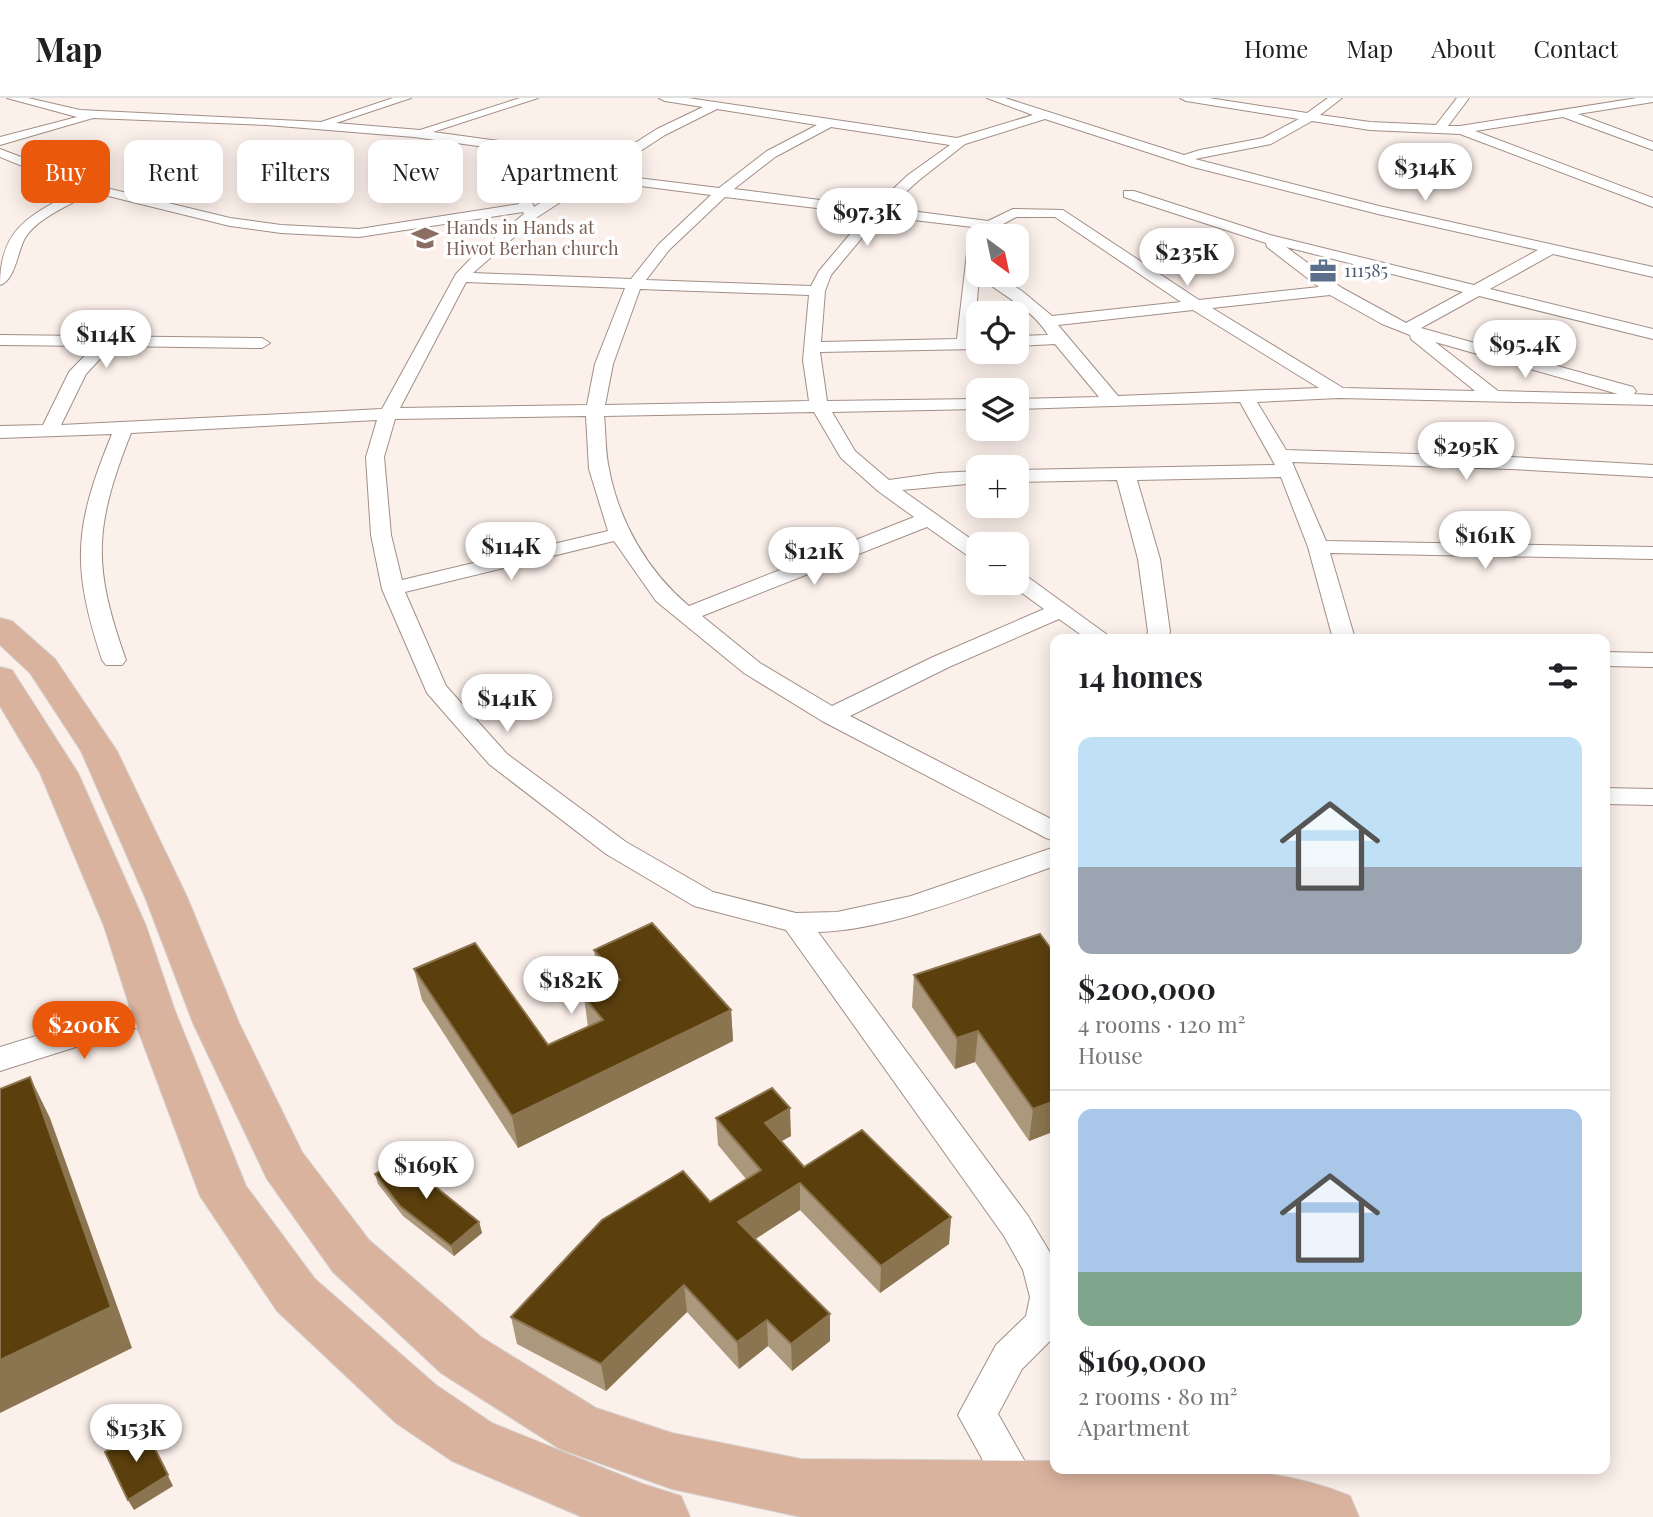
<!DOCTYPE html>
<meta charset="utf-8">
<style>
body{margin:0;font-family:"Playfair Display",serif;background:#f2f2f2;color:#202124;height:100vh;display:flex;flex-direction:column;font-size:26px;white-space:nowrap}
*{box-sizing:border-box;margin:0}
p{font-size:23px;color:#757577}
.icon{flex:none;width:38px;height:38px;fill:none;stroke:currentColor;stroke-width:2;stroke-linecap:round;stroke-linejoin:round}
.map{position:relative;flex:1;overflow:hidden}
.details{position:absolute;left:1050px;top:536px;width:560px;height:840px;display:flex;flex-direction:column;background:#fff;border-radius:14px;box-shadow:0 4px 18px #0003}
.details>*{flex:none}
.top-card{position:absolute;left:21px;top:42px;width:665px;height:63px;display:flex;gap:14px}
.needle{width:46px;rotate:147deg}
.fabs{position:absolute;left:966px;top:126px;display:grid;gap:14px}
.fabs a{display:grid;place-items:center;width:63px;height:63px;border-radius:14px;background:#fff;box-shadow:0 4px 18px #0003;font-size:35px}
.price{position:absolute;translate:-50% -60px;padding:0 16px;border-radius:24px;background:#fff;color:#222;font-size:23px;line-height:46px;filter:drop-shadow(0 2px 4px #0008)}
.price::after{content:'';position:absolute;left:50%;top:42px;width:21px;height:16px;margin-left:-10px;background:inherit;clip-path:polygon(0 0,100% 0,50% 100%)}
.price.selected{background:#ea580c;color:#fff}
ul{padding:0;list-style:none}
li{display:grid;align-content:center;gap:14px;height:371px;padding:0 28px}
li+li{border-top:2px solid #e0e0e0}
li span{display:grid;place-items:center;height:217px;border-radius:14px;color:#555}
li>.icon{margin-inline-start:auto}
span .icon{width:126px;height:126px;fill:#fffc;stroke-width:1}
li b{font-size:30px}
h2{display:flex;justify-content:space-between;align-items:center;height:84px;padding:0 28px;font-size:30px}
.chip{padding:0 24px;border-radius:14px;background:#fff;box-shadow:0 4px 18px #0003;font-size:24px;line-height:63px}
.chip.selected{background:#ea580c;color:#fff}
header{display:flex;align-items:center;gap:42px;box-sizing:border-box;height:98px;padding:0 35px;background:#fff;border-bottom:2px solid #e0e0e0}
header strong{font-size:33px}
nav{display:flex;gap:38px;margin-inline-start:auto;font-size:24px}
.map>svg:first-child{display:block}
</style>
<header>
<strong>Map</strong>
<nav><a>Home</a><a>Map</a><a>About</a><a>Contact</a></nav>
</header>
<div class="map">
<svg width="1653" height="1419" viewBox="0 0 1653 1419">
<rect width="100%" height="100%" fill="#fcf0ea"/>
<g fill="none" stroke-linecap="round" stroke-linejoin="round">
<!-- minor casing -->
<g stroke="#a18f86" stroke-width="2">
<g id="minor">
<path d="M7 0H28L80 12 321 24 393 0H411L336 25 420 32 520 0H538L433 34 520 46 527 53 525 56 498 76 526 91 534 109 657 31 703 9 665 3 659 0H688L957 40 1033 17 987 0H1005L1184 57 1200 52 1263 40 1299 21 1186 3 1180 0H1209L1307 15 1328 0H1342L1320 17 1370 24 1436 27 1457 0H1469L1448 28H1460L1637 0H1653V4L1578 16 1653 44V52L1563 19 1475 33 1653 100V109L1460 36 1370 32 1312 23 1271 46 1195 61 1379 108 1653 169V179L1553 156 1490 191 1653 231V241L1479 198 1421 230 1633 289 1636 293 1634 296 1653 297V307L1339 300 1257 304 1286 352 1511 359 1653 367V379L1511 371 1292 364 1326 443 1653 449V461L1330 455 1355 541H1333L1308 449 1281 379 1137 382 1160 461 1170 534 1167 541H1145L1148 534 1138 461 1117 382 1017 384V372L1275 367 1240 304 1017 311V301L1099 299 1055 246 1017 248V238L1048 237C1032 210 1002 198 979 178L974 241H978V251L820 254 827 303 978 301V311L832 314 855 353 889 382 939 375 978 373V385L902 392 978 446V462L971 460 927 429 702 518 760 565 832 608 933 559 1044 511 1008 485H1017V476L1025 477 1113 541H1087L1059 521 949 569 850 618 1055 723V743L1046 740 822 623 744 575 656 503 614 443 405 494 446 588 507 656 626 744 713 794 796 815 837 814 911 798 1055 749V768C985 792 892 832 818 834L1028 1118 1055 1163V1238L1022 1271 998 1316 1040 1390 1034 1404 1020 1410 1006 1404 958 1317 996 1247 1026 1218 1030 1199 1023 1172 1004 1138 786 832 694 808 606 756 489 666 427 595 382 491 371 437 366 359 377 322 131 335C94 429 92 467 126 562L122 567H106L102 562C71 467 74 429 112 336L0 340V328L43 327 69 274 94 248 0 247V237L262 240 270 245 262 250 112 248 86 276 61 327 382 311 456 176 475 156 524 116 523 114 359 139 281 135 230 128 92 94C71 107 38 119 25 140 18 152 15 183 0 187 0 127 34 116 79 91L0 59V51L94 87 230 120 281 127 359 131 519 106 515 96 484 78 487 70 513 53 414 39 267 27 93 20 0 47V39L77 19ZM717 11 817 27 767 53 719 90 605 76 665 37ZM1045 21 1193 69 1378 116 1538 152 1474 187 1270 137 1134 93H1124V99L1266 145 1267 149 1319 189 1199 202 1063 112 1013 111 988 123 888 110 918 83 965 46ZM831 29 950 47 908 77 874 109 734 91 775 59ZM594 82 711 97 659 146 631 181 473 175 536 120ZM725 99 867 116 819 173 811 188 646 182 669 152ZM880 118 981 130 977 138 978 140 991 138 996 130 1016 119H1055L1181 204 1052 218 1022 193 996 177H978V143L973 144 967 155 957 241 821 244 825 193 831 177ZM1286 149 1463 194 1406 225 1342 190ZM466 184 625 190 595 266 587 307 400 310ZM640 191 809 197 803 262 809 303 605 307 613 266ZM1330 197 1382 226 1410 237 1411 241 1475 293 1343 290 1212 210ZM1193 212 1319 290 1118 298 1058 227ZM1435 244 1618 296 1498 293ZM814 314 841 360 878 393 914 419 689 508C648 474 619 424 609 371 605 354 606 335 604 318ZM586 318 589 371 608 433 402 482 391 437 384 359 395 321Z"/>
<path d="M1605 554 1653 555V569L1605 568Z"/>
<path d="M1605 690 1653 691V707L1605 706Z"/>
<path d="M153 902 164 905 168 913 164 921 0 973V949Z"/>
</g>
</g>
<!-- primary casing -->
<g stroke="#d4d2d2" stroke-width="2">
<g id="primary">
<path d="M0 520 12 523 55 561 117 653 187 799 239 925 302 1054 369 1142 481 1239 596 1310 672 1335 801 1361 1055 1363V1370C1153 1370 1258 1360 1350 1398L1359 1419H801L672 1391 560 1351 441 1275 333 1174 267 1081 193 925 145 799 81 653 30 575 0 547Z"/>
<path d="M0 569 12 572 78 675 146 828 175 913 246 1088 315 1181 436 1287 492 1325 643 1386 681 1398 690 1419H582L452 1363 396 1325 277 1213 200 1098 131 913 104 828 40 675 0 608Z"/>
</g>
</g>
<!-- minor -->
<use href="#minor" fill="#fff" fill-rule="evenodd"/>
<!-- primary -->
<use href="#primary" fill="#dab39e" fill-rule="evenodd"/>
</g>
<!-- wall -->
<g fill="#ac987c">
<path d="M594 852 731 912 733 943 518 1050 422 902 414 871 548 947 588 929 584 899 604 890 598 883Z"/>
<path d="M1055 856V1033L1029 1043 975 964 955 971 912 909 914 877Z"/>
<path d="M716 1020 791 1038 781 1043 804 1069 951 1119 949 1146 880 1195 800 1112 755 1141 830 1216V1243L792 1273 768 1248 739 1271 687 1214 606 1293 517 1246 511 1219 710 1104 746 1081 718 1047Z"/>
<path d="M375 1076 479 1124 482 1135 454 1158 403 1118 378 1086Z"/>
</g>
<!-- shaded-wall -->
<g fill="#8b7550">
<path d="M731 912 733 943 518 1050 512 1018Z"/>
<path d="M978 933 975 964 955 971 957 940Z"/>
<path d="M30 979 50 1020 132 1250 0 1315V1262Z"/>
<path d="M1055 1003V1033L1029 1043 1033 1011Z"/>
<path d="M790 1010 791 1038 766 1052 765 1025Z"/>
<path d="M800 1085V1112L740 1151 738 1124Z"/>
<path d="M951 1119 949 1146 880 1195 881 1168Z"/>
<path d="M479 1124 482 1135 454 1158 451 1148Z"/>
<path d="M684 1187 687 1214 606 1293 601 1266Z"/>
<path d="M830 1216V1243L792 1273 791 1246Z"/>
<path d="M767 1222 768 1248 739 1271 737 1244Z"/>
<path d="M145 1331 173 1388 134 1412 128 1402Z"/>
</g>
<!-- building -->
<g fill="#5b400e" stroke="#8b7550" stroke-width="2">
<path d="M652 825 731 912 512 1018 414 871 475 845 548 947 603 922 584 899 620 882 594 852Z"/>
<path d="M1040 836 1055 856V1003L1033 1011 978 933 957 940 914 877Z"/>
<path d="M30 979 111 1209 0 1262V991Z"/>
<path d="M772 990 790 1010 765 1025 804 1069 862 1032 951 1119 881 1168 800 1085 738 1124 830 1216 791 1246 767 1222 737 1244 684 1187 601 1266 511 1219 602 1122 683 1073 710 1104 761 1072 716 1020Z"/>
<path d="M408 1057 432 1086 479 1124 451 1148 400 1108 375 1076Z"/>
<path d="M145 1331 168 1377 128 1402 105 1354Z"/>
</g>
<!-- icons -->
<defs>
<g id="school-bare" transform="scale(2.1)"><path d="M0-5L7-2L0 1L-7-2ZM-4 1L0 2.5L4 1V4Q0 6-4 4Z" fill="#8d6e63" stroke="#fff" stroke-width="2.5" paint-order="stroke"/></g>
<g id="office-bare" transform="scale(2.1)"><path d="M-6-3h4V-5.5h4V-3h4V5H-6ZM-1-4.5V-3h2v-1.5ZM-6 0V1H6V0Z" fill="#5c6f8a" stroke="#fff" stroke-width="2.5" paint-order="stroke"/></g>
</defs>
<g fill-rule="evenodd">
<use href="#school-bare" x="425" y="140"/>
<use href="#office-bare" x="1323" y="173"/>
</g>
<g text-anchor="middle" stroke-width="7" stroke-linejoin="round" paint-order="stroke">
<!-- far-education labels -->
<g font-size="18" fill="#785e54" stroke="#fff" text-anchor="start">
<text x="446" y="136">Hands in Hands at<tspan x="446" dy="21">Hiwot Berhan church</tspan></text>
</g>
<!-- far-service labels -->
<g font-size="18" fill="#4e5e75" stroke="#fff" text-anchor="start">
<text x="1344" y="179">111585</text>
</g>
</g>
</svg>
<div class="fabs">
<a><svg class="needle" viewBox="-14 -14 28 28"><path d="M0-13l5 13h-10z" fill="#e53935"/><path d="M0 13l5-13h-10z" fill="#757577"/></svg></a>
<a><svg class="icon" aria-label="locate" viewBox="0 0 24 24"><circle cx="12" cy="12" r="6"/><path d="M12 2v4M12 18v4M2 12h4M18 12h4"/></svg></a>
<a><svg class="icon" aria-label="layers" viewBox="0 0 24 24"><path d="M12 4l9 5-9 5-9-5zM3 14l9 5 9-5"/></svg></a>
<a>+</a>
<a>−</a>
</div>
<b class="price" style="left:1425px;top:105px">$314K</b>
<b class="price" style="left:867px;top:150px">$97.3K</b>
<b class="price" style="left:1187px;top:190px">$235K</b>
<b class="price" style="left:106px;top:272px">$114K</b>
<b class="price" style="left:1525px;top:282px">$95.4K</b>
<b class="price" style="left:1466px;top:384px">$295K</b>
<b class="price" style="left:1485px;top:473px">$161K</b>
<b class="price" style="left:511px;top:484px">$114K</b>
<b class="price" style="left:814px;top:489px">$121K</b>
<b class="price" style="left:507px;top:636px">$141K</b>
<b class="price" style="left:571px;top:918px">$182K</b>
<b class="price selected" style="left:84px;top:963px">$200K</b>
<b class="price" style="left:426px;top:1103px">$169K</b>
<b class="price" style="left:136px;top:1366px">$153K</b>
<div class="top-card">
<a class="chip selected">Buy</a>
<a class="chip">Rent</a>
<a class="chip">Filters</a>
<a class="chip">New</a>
<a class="chip">Apartment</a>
</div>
<section class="details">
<h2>14 homes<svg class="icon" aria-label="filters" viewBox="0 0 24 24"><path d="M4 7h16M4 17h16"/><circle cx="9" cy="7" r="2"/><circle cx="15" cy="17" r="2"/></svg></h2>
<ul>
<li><span style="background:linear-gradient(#bfe0f5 60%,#9aa5b1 0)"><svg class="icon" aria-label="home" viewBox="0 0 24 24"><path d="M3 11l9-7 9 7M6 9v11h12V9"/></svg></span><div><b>$200,000</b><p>4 rooms · 120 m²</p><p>House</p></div></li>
<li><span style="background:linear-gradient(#a9c7e8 75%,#7fa58c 0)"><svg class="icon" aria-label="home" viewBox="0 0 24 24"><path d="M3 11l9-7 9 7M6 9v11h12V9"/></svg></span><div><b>$169,000</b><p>2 rooms · 80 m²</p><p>Apartment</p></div></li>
</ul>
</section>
</div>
